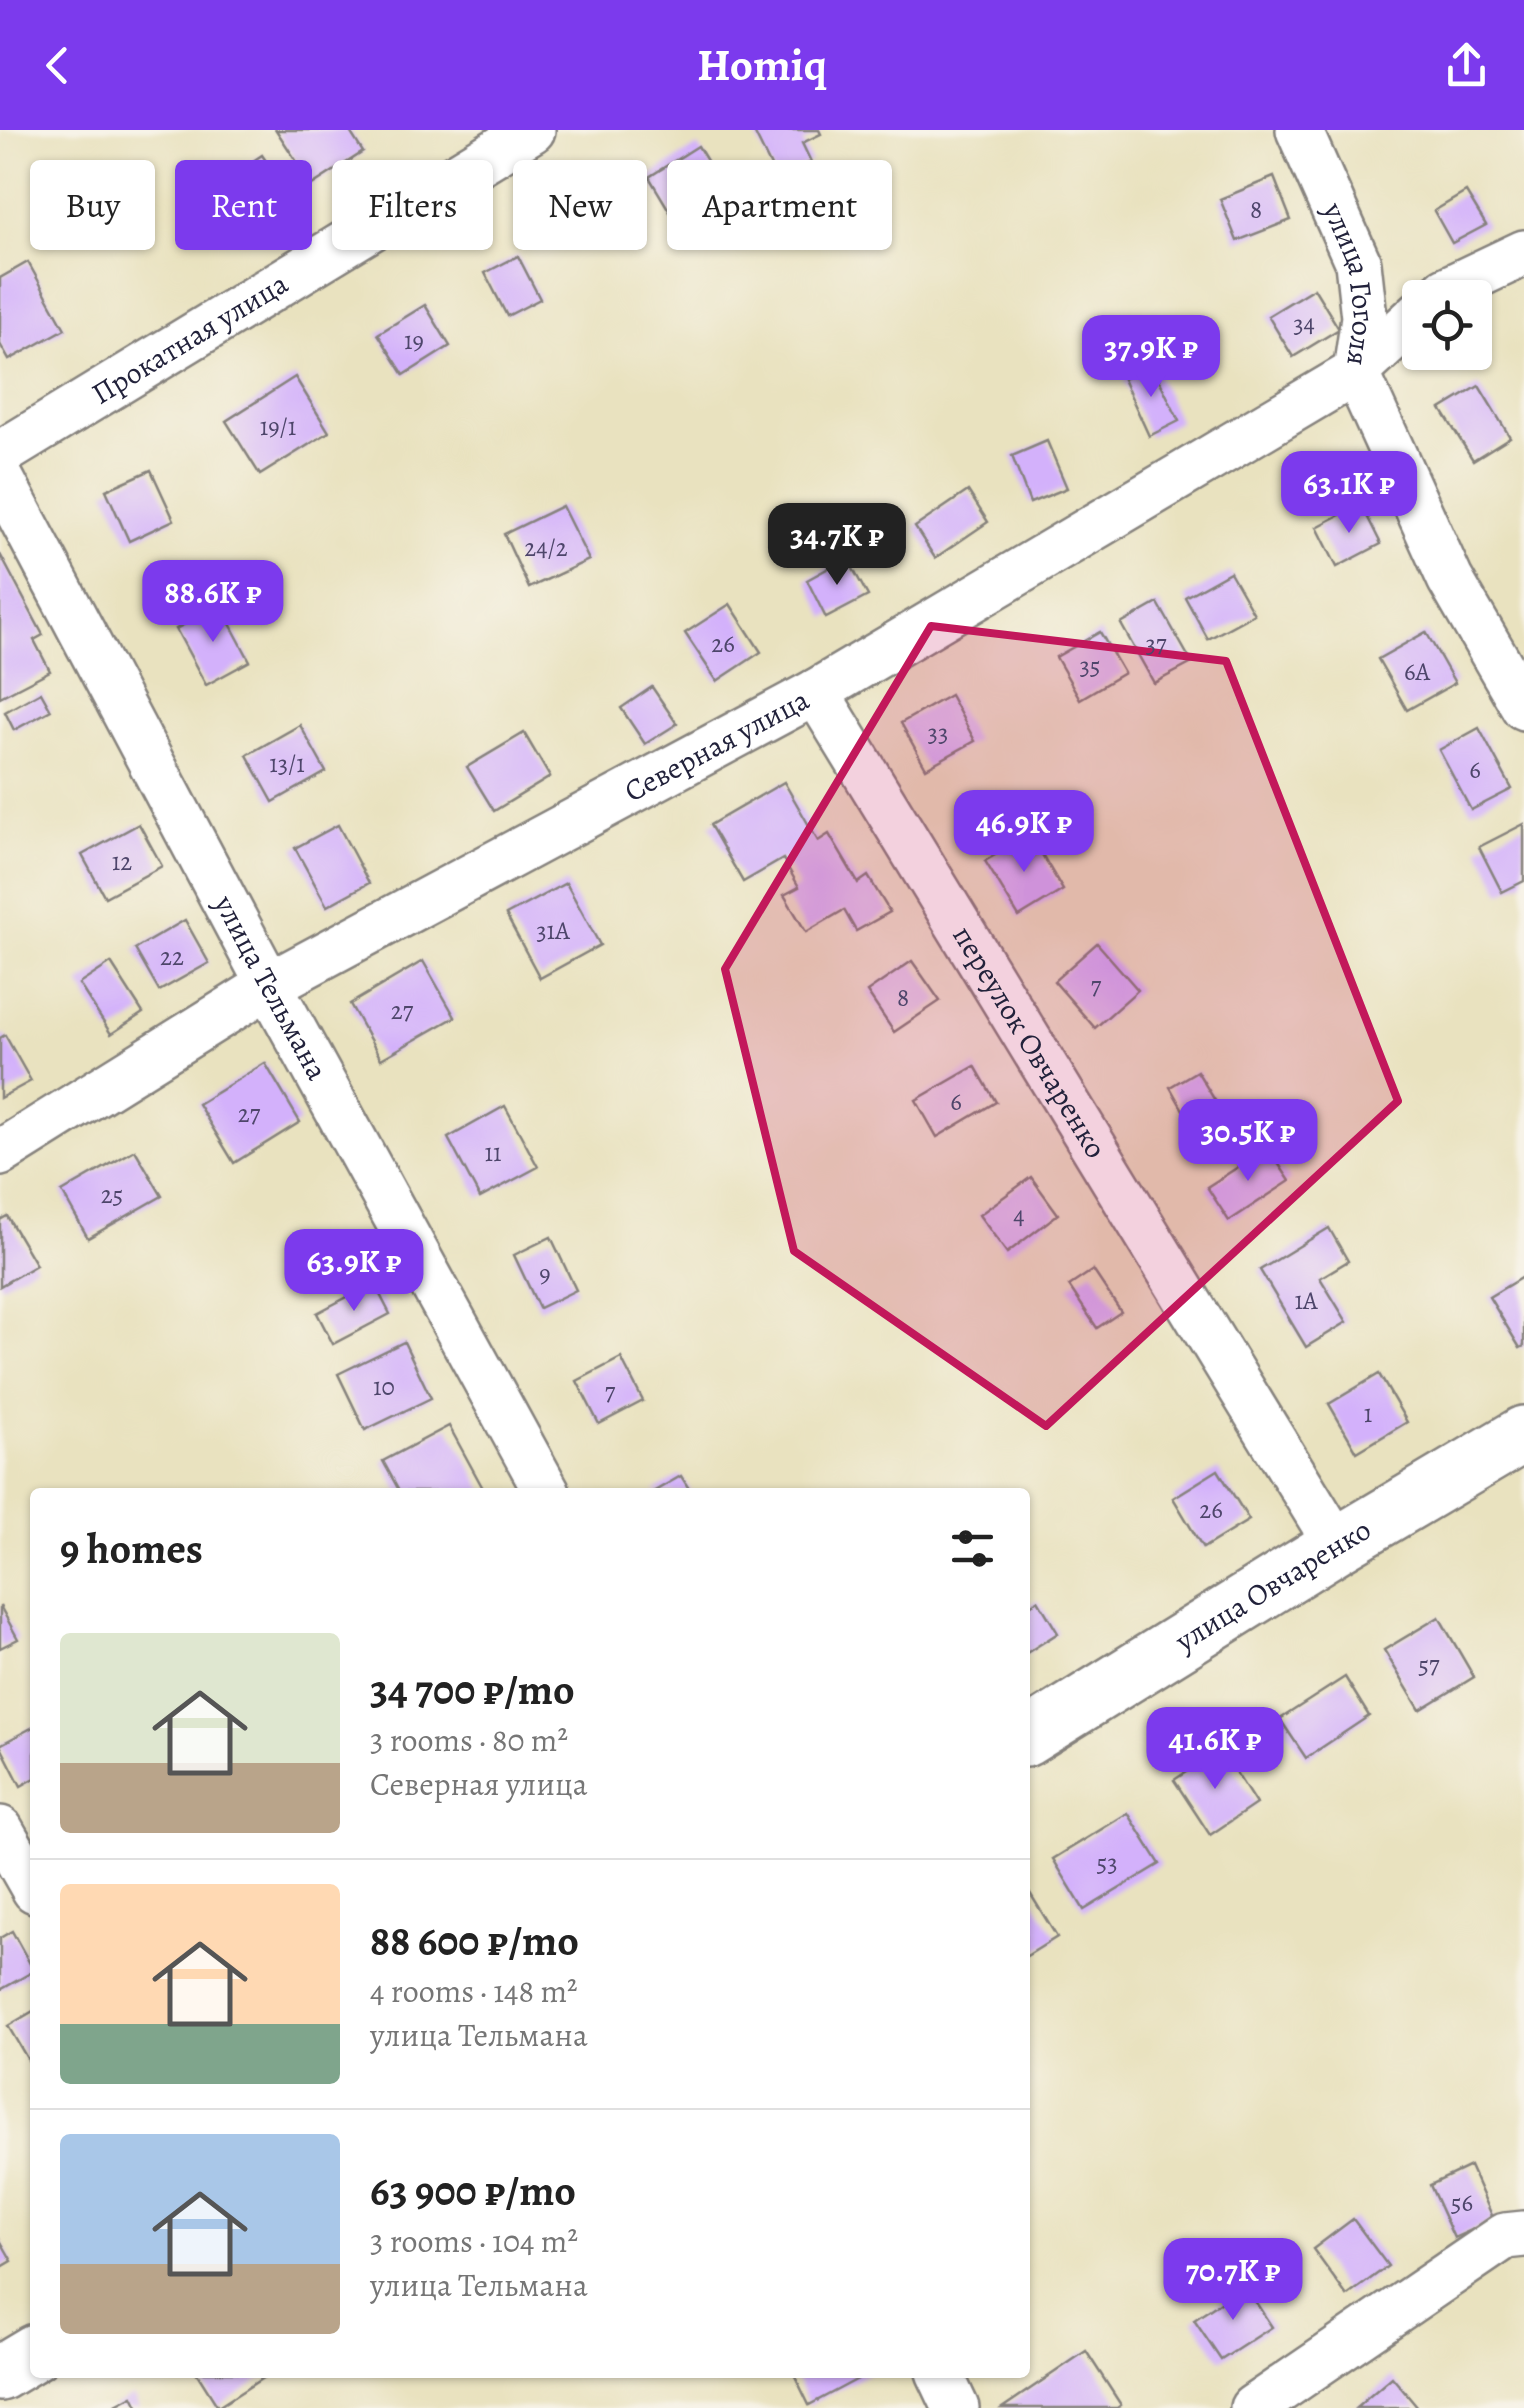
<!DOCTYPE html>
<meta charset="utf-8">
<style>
body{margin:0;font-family:Alegreya,serif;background:#f2f2f2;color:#222;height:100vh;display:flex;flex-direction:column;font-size:38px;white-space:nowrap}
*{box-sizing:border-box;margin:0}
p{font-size:32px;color:#767676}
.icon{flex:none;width:55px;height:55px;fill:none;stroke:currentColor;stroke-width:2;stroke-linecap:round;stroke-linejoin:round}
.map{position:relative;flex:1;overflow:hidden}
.details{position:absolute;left:30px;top:1358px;width:1000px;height:890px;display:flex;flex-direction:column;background:#fff;border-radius:10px;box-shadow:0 2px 8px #0004}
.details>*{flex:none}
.top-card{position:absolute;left:30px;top:30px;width:1000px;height:90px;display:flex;gap:20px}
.fabs{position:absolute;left:1402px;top:150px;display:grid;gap:20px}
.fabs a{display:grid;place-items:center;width:90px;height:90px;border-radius:10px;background:#fff;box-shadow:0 2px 8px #0004;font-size:50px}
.price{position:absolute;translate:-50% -85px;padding:0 22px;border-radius:20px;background:#7c3aed;color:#fff;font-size:32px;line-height:65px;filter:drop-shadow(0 2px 5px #0008)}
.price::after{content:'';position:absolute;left:50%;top:60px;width:30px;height:22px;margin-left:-15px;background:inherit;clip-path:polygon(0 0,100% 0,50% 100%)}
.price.active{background:#222;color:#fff}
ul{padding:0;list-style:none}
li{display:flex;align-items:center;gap:30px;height:250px;padding:0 30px}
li+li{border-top:2px solid #e0e0e0}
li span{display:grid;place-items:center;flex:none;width:280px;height:200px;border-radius:10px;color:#555}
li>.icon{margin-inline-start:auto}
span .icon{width:120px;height:120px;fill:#fffc;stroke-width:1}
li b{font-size:42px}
h2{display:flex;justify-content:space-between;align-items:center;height:120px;padding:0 30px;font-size:42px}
.chip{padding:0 35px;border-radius:10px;background:#fff;box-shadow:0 2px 8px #0004;font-size:35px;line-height:90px}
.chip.active{background:#7c3aed;color:#fff}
header{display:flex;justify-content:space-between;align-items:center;height:130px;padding:0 30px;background:#7c3aed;color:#fff;font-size:45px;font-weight:700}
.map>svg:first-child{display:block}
</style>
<header><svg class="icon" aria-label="back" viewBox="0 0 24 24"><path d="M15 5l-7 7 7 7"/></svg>Homiq<svg class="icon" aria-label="share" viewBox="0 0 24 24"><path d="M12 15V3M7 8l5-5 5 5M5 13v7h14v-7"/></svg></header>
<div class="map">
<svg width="1524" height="2278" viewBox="0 0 1524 2278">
<rect width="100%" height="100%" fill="#f7f3e8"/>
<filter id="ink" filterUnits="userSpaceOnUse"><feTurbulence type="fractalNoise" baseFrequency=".01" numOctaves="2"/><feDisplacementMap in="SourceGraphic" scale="20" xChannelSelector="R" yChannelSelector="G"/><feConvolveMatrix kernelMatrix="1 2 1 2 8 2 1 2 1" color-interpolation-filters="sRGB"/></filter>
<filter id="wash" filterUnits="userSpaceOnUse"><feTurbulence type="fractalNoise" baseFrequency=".0048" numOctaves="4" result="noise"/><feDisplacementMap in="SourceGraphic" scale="40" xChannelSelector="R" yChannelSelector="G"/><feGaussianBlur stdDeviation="2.25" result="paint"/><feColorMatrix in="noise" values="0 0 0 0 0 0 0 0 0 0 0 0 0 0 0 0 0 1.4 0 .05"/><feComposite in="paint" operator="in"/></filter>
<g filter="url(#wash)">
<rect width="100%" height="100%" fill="#e9e2bf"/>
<g id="blocks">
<!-- building -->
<g fill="#d3b1fb">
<path d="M276 0H349L363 22 312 55Z"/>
<path d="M753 0H819L821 4 802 13 811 32 777 49Z"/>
<path d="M698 16 735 77 685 107 649 47Z"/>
<path d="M262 25 295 74 253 102 220 53Z"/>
<path d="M1274 47 1291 90 1237 111 1220 69Z"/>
<path d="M1466 62 1486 95 1452 113 1434 81Z"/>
<path d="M518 126 540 169 507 186 485 143Z"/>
<path d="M28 132 65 199 9 230 0 214V148Z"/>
<path d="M1314 158 1339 199 1293 227 1268 186Z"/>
<path d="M425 175 450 216 404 245 378 204Z"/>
<path d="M1152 235 1179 291 1149 306 1123 249Z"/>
<path d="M295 247 329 302 260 345 226 291Z"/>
<path d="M1479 256 1510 307 1473 330 1441 279Z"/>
<path d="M1047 311 1067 358 1030 373 1012 326Z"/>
<path d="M151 340 174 390 129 411 106 360Z"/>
<path d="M968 361 988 392 935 428 915 397Z"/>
<path d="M1361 374 1381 414 1337 437 1317 397Z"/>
<path d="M562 376 589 430 529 458 504 404Z"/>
<path d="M0 424 43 505 34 510 50 541 0 567Z"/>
<path d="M847 428 868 466 826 488 807 450Z"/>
<path d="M1230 442 1254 484 1208 509 1185 467Z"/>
<path d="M1158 473 1192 533 1154 553 1121 494Z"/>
<path d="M730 474 761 522 717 551 685 503Z"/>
<path d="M220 475 250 531 206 555 176 499Z"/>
<path d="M1100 502 1124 543 1080 569 1056 527Z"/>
<path d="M1426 502 1455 553 1407 580 1378 529Z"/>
<path d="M652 557 677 594 645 614 621 578Z"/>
<path d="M41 562 51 580 14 600 5 582Z"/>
<path d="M950 565 975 611 926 638 901 593Z"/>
<path d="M300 595 326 642 273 672 247 625Z"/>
<path d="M1479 598 1512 659 1471 680 1439 620Z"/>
<path d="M524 603 550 647 494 681 467 637Z"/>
<path d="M784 652 818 711 829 704 858 753 868 746 890 782 856 801 844 780 806 802 784 765 799 757 783 729 743 752 710 695Z"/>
<path d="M139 694 162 736 105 767 82 725Z"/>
<path d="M1524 694V751L1502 762 1479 717Z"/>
<path d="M338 695 369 753 327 776 295 718Z"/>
<path d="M1030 704 1063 760 1019 787 985 731Z"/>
<path d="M566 753 600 815 540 848 506 785Z"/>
<path d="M185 790 209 833 159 861 135 819Z"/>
<path d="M1097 813 1138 860 1095 898 1054 851Z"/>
<path d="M423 831 455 887 381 929 350 874Z"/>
<path d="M912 831 940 871 894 902 867 862Z"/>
<path d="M111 833 143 883 111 904 79 854Z"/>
<path d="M5 905 31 951 0 968V908Z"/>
<path d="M265 933 300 992 234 1033 198 974Z"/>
<path d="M975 936 996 972 937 1007 916 970Z"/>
<path d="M1197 941 1219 977 1191 994 1170 957Z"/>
<path d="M505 976 538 1037 480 1068 448 1008Z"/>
<path d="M1268 1018 1290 1051 1229 1091 1207 1057Z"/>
<path d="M135 1020 162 1066 88 1108 62 1062Z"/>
<path d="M1031 1047 1058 1084 1007 1123 979 1085Z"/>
<path d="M7 1086 36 1135 0 1156V1090Z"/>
<path d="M1329 1098 1348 1131 1320 1148 1347 1192 1306 1217 1260 1140Z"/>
<path d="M551 1107 576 1160 539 1178 514 1125Z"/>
<path d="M1093 1140 1121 1182 1097 1198 1069 1156Z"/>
<path d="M1524 1146V1216L1520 1218 1489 1167Z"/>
<path d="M374 1153 390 1184 333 1214 317 1183Z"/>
<path d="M404 1212 431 1268 365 1300 338 1244Z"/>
<path d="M621 1228 643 1271 599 1294 577 1251Z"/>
<path d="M1379 1244 1407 1292 1357 1322 1329 1274Z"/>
<path d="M449 1296 485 1362H400L383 1331Z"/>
<path d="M1218 1340 1249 1390 1203 1418 1173 1368Z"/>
<path d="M681 1346 691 1362H653Z"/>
<path d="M1038 1470 1058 1503 1025 1524V1478Z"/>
<path d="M0 1476 18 1509 0 1518Z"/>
<path d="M1439 1487 1474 1547 1420 1580 1384 1520Z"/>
<path d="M1345 1547 1369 1586 1306 1628 1280 1589Z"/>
<path d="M35 1596V1648L21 1656 0 1615Z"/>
<path d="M1221 1619 1256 1674 1210 1705 1174 1650Z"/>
<path d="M1128 1683 1160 1734 1084 1780 1053 1729Z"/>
<path d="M1025 1755 1057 1807 1025 1827Z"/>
<path d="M12 1801 34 1841 0 1860V1808Z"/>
<path d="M35 1880V1942L8 1896Z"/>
<path d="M1470 2036 1494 2090 1454 2108 1430 2055Z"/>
<path d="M1353 2089 1388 2136 1347 2166 1313 2119Z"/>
<path d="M0 2110 12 2131 0 2138Z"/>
<path d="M1245 2156 1272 2197 1221 2230 1194 2190Z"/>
<path d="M1086 2221 1121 2275 1117 2278H1002Z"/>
<path d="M196 2242H272L218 2277Z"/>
<path d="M793 2242H871L809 2275Z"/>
<path d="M1392 2247 1418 2278H1356Z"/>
<path d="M133 2266 139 2278H110Z"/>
</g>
</g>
</g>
<g filter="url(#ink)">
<use href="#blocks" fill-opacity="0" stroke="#86827d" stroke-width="2.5"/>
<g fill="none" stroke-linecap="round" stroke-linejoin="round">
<!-- minor casing -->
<g stroke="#86827d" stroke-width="50">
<g id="minor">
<path id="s1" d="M1299 0 1358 133 1364 187 1356 242 1450 449 1524 577"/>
<path d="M1437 168 1446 160 1524 123"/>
<path id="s2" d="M0 324 532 0"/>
<path id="s3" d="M0 347 269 855 547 1362"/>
<path id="s4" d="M816 562 1337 1415"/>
<path id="s5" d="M0 1023 269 855 816 562 1356 242 1420 183"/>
<path d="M0 1699 35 1760"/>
<path d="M939 2242 956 2278"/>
<path d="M1253 2278 1505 2106 1524 2104"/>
</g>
</g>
<!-- tertiary casing -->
<g stroke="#86827d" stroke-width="60">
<g id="tertiary">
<path id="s6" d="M1025 1609 1337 1415 1524 1304"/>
<path d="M0 2243 35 2222"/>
</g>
</g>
<!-- minor -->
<use href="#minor" stroke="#fff" stroke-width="45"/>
<!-- tertiary -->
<use href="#tertiary" stroke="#fff" stroke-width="55"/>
</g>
</g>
<!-- marked area -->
<path fill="#c2185b" fill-opacity="0.2" stroke="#c2185b" stroke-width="8" stroke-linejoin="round" d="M931 496 1226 531 1398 971 1046 1296 794 1121 725 839Z"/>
<g text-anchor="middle" stroke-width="9" stroke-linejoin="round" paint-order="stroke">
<!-- number labels -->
<g font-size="25" fill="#4e466b">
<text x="1256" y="88">8</text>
<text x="1304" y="202">34</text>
<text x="414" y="219">19</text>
<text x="278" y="305">19/1</text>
<text x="546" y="426">24/2</text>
<text x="723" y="522">26</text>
<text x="1156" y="522">37</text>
<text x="1090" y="544">35</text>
<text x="1417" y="550">6А</text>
<text x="938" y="611">33</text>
<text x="287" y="642">13/1</text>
<text x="1475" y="648">6</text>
<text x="122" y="740">12</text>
<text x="553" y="809">31А</text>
<text x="172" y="835">22</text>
<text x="1096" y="864">7</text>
<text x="903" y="876">8</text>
<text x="402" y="889">27</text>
<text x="956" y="980">6</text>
<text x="249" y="992">27</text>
<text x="493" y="1031">11</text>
<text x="112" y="1073">25</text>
<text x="1019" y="1094">4</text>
<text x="545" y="1152">9</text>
<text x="1306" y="1179">1А</text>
<text x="384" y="1265">10</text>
<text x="610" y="1270">7</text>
<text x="1368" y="1292">1</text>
<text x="1211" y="1388">26</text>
<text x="1429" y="1543">57</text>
<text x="1107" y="1741">53</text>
<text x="1462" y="2081">56</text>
</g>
<!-- street labels -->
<g font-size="30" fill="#22223b" stroke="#f7f3e8">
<text dy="10" stroke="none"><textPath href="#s1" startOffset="165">улица Гоголя</textPath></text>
<text dy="10" stroke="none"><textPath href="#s2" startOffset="222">Прокатная улица</textPath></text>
<text dy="10" stroke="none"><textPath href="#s5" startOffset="825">Северная улица</textPath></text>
<text dy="10" stroke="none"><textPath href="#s3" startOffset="578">улица Тельмана</textPath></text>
<text dy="10" stroke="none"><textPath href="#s4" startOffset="410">переулок Овчаренко</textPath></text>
<text dy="10" stroke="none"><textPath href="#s6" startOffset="292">улица Овчаренко</textPath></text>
</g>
</g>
</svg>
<div class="fabs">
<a><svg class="icon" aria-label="locate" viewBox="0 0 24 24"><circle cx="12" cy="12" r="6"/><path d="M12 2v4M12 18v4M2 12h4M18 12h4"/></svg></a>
</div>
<b class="price" style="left:1151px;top:270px">37.9K ₽</b>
<b class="price" style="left:1349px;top:406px">63.1K ₽</b>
<b class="price active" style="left:837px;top:458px">34.7K ₽</b>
<b class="price" style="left:213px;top:515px">88.6K ₽</b>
<b class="price" style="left:1024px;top:745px">46.9K ₽</b>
<b class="price" style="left:1248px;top:1054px">30.5K ₽</b>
<b class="price" style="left:354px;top:1184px">63.9K ₽</b>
<b class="price" style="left:1215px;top:1662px">41.6K ₽</b>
<b class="price" style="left:1233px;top:2193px">70.7K ₽</b>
<div class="top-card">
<a class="chip">Buy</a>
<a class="chip active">Rent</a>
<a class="chip">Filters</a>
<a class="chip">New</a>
<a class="chip">Apartment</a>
</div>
<section class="details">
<h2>9 homes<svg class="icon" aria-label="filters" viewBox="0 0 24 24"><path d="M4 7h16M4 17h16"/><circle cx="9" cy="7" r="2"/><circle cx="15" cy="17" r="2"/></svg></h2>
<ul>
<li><span style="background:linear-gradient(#dfe7d0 65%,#b9a48a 0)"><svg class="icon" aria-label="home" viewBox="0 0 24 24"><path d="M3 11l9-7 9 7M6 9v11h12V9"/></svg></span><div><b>34 700 ₽/mo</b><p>3 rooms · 80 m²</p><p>Северная улица</p></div></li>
<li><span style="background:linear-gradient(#ffd9b3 70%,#7fa58c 0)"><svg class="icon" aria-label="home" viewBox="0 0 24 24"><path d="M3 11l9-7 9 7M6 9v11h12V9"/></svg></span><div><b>88 600 ₽/mo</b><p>4 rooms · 148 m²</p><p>улица Тельмана</p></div></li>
<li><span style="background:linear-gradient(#a9c7e8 65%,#b9a48a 0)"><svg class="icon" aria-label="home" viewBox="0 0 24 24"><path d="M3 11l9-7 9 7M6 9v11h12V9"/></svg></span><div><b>63 900 ₽/mo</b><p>3 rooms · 104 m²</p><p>улица Тельмана</p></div></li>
</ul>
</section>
</div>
